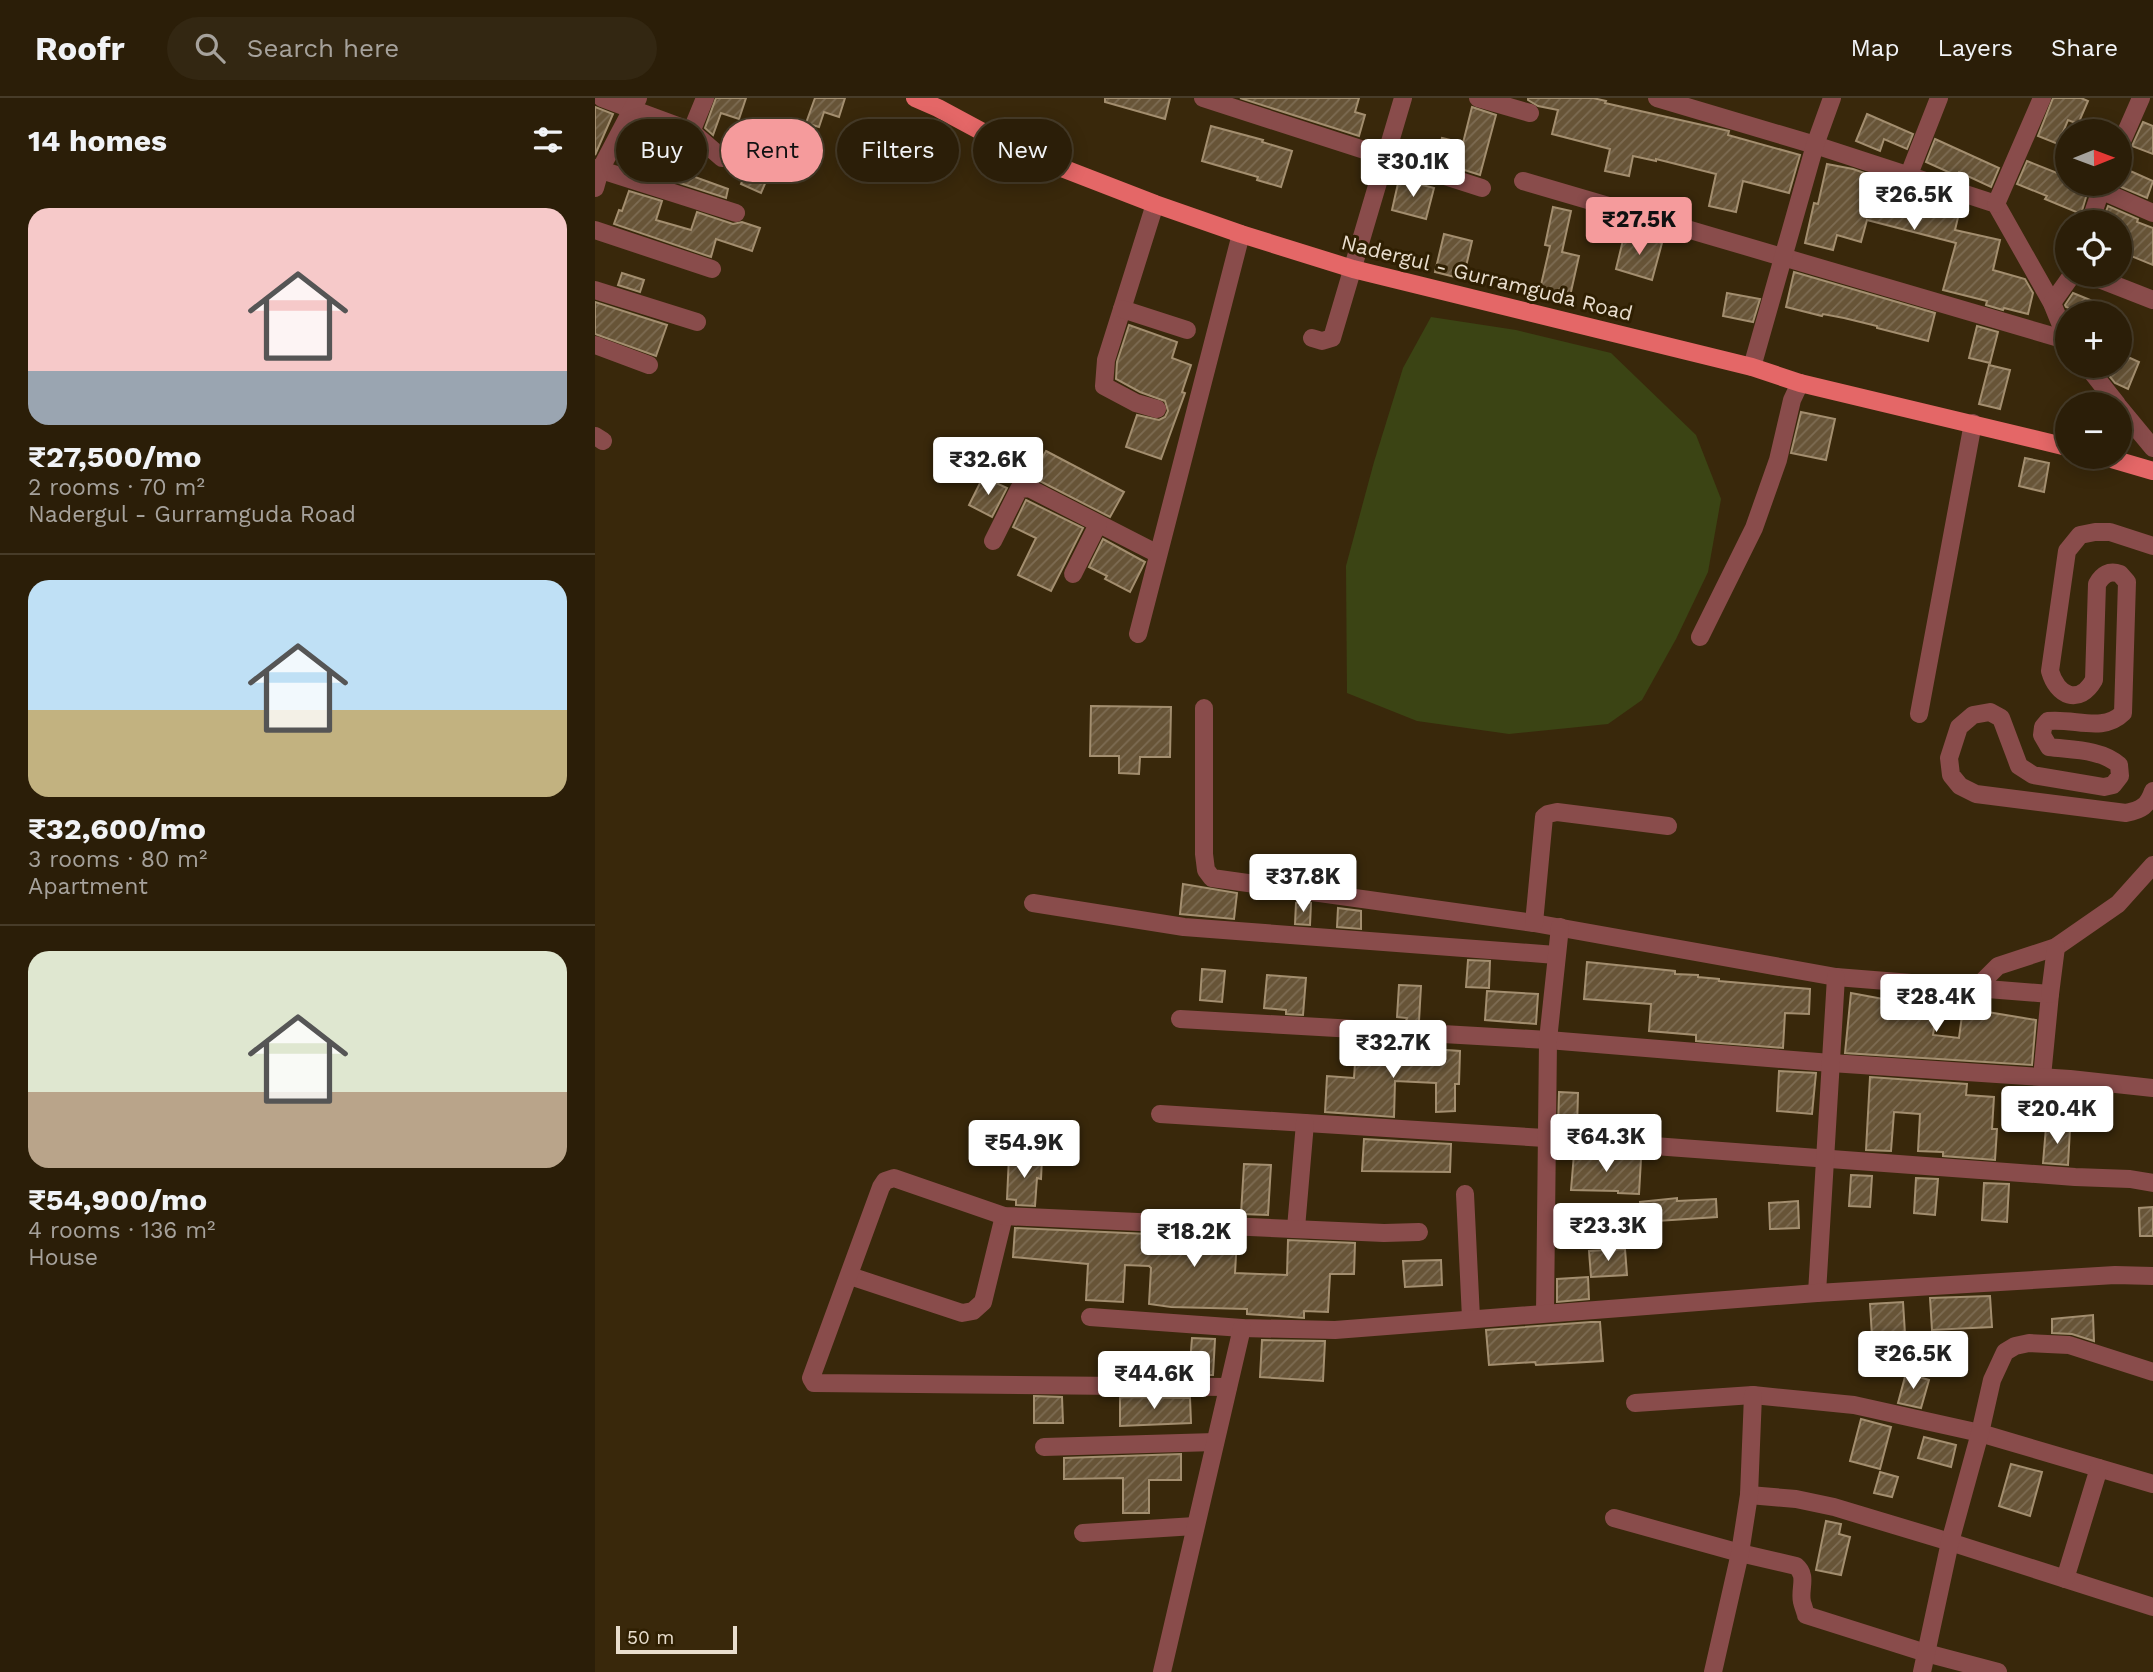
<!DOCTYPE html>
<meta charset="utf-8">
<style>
body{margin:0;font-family:"Work Sans",sans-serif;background:#332712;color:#f1f3f6;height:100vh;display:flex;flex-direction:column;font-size:26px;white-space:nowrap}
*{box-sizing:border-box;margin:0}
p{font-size:23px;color:#a6a29c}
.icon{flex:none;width:38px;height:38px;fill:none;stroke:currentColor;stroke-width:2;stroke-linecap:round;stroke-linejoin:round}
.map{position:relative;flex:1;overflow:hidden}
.sheet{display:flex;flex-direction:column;background:#2b1e08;width:595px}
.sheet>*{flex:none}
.top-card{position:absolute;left:21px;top:21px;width:665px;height:63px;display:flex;gap:14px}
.needle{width:46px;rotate:89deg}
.fabs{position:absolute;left:1460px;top:21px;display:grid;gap:14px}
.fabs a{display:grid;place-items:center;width:77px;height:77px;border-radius:50%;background:#2b1e08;box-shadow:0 4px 18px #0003,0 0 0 2px #473c29;font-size:35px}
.scale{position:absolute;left:21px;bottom:18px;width:121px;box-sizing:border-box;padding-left:7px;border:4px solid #e9dece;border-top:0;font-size:19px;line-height:24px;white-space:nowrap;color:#e9dece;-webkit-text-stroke:5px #2f1f02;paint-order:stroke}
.price{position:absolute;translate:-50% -60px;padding:0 16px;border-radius:7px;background:#fff;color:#222;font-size:23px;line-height:46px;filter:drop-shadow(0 2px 4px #0008)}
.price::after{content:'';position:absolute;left:50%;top:42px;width:21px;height:16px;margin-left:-10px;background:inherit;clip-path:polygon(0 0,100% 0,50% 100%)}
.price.on{background:#f59b9c;color:#111}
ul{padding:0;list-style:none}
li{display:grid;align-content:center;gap:14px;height:371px;padding:0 28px}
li+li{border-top:2px solid #473c29}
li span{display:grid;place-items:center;height:217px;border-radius:21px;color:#555}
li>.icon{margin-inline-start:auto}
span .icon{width:126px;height:126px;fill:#fffc;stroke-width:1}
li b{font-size:30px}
h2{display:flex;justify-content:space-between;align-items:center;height:84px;padding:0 28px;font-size:30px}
.pill{padding:0 24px;border-radius:32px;background:#2b1e08;box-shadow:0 4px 18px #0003,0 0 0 2px #473c29;font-size:24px;line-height:63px}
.pill.on{background:#f59b9c;color:#111}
header{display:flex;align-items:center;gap:42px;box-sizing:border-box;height:98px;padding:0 35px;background:#2b1e08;border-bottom:2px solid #473c29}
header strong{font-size:33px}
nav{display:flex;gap:38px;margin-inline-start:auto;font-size:24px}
.search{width:490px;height:63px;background:#332712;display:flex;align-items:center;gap:18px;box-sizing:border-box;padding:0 24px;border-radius:38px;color:#a6a29c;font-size:26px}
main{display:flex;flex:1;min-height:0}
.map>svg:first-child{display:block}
</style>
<header>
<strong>Roofr</strong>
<div class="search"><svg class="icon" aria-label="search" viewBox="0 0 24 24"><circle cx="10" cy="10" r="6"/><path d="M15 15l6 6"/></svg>Search here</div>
<nav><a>Map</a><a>Layers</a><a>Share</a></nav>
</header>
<main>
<section class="sheet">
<h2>14 homes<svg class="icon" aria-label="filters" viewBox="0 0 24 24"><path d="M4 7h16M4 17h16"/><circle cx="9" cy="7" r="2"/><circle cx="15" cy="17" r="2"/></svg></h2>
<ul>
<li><span style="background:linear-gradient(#f6c9c9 75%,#9aa5b1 0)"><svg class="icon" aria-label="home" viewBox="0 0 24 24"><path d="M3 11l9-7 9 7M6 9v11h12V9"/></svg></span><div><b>₹27,500/mo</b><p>2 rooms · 70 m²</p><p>Nadergul - Gurramguda Road</p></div></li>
<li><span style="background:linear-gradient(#bfe0f5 60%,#c2b280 0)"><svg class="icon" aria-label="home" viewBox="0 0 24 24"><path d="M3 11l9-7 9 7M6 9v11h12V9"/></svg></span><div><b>₹32,600/mo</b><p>3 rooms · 80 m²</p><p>Apartment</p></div></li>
<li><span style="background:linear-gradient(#dfe7d0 65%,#b9a48a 0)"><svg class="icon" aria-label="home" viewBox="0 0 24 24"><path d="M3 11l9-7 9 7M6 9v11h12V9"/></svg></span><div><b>₹54,900/mo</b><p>4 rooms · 136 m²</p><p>House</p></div></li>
</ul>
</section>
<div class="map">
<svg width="1558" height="1574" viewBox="0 0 1558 1574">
<defs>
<pattern id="building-hatch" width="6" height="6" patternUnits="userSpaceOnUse" patternTransform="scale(1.75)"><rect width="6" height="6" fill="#675437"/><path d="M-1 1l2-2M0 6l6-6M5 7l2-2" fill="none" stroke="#7d6c53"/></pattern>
</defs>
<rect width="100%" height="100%" fill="#39280b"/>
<!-- grass -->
<path fill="#3b4414" d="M836 219 921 232 1016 255 1101 337 1126 401 1113 474 1081 541 1047 602 1013 626 914 636 822 623 752 595 751 468 779 364 808 270Z"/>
<!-- building -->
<g fill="url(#building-hatch)" stroke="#a38e6f" stroke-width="2">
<path d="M121 0H151L144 21 126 15 118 37 110 30Z"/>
<path d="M220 0H250L244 19 229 14 224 29 211 25Z"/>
<path d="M510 0H575L570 21 510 4Z"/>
<path d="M645 0H764L760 14 770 17 764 38Z"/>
<path d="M933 0H998L1011 3 1010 5 1134 33 1133 37 1205 57 1194 95 1148 83 1141 114 1114 108 1121 76 1061 61V63L1038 58 1034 78 1010 73 1015 51 957 36 963 12 943 8 933 2Z"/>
<path d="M1458 0H1486L1493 3 1483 26 1473 22 1463 46 1443 38Z"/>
<path d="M0 9 18 16 0 57Z"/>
<path d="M877 9 901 17 885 77 841 63 847 40 868 45Z"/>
<path d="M1272 16 1318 36 1312 51 1289 41 1285 53 1261 43Z"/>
<path d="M1548 24 1558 28V56L1537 48Z"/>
<path d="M616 28 668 42 667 44 697 53 686 89 662 82 663 79 607 63Z"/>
<path d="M37 35 78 48 72 67 31 55Z"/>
<path d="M1340 41 1404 70 1396 89 1364 74 1362 78 1331 64Z"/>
<path d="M157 60 177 69 166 95 146 86Z"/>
<path d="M1432 63 1472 79V86H1487L1494 89 1486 116 1450 101 1452 98 1422 86Z"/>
<path d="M1232 66 1258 71 1281 79V81L1304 86 1310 90 1366 107 1360 132 1405 142 1398 172 1430 181 1438 195 1433 216 1409 210 1408 212 1391 207 1392 203 1348 192 1361 145 1272 122 1266 144 1242 137 1238 152 1210 145 1219 105 1223 106Z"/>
<path d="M66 67 72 69 79 77 89 75 133 91 131 100 63 78Z"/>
<path d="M1524 68 1558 83 1552 100 1519 86H1524Z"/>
<path d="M804 81 839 90 831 121 797 112Z"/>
<path d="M34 93 67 103 61 122 96 132 102 114 138 126 147 124 165 130 157 153 121 141 116 159 19 126 24 112 27 113Z"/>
<path d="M1513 108 1543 121 1542 124 1558 130V167L1524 153V124H1507Z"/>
<path d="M958 109 976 113 967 154 984 158 973 207 943 200 955 148 950 147Z"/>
<path d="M849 136 877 143 868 181 840 174Z"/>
<path d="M1029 138 1050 143 1051 140 1067 145 1057 182 1021 171Z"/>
<path d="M1199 174 1340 215 1333 243 1282 230V228L1249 220 1228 216 1227 218 1191 209Z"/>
<path d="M27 175 49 182 45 194 23 187Z"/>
<path d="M1132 195 1165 201 1158 224 1128 218Z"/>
<path d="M1478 195 1527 215H1487L1471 209 1470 207Z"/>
<path d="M0 204 72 227 61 258 0 236Z"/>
<path d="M534 227 582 244 577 260 596 267 587 294 590 295 566 361 531 349 542 317 564 322 570 319 573 313 570 303 545 294 521 281 522 264Z"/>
<path d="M1382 228 1403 234 1395 265 1374 260Z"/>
<path d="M1524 255 1544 264 1533 291 1520 285 1506 268H1524Z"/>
<path d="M1394 267 1415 272 1405 311 1384 306Z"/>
<path d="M1206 314 1240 321 1231 362 1196 355Z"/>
<path d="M451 353 529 394 515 419 437 379Z"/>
<path d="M1430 360 1454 365 1449 394 1424 388Z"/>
<path d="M388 379 412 390 397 419 374 407Z"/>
<path d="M431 402 488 430 456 493 423 477 441 440 418 429Z"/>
<path d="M508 441 550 464 535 494 510 481 512 478 494 469Z"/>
<path d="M496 608 576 609 575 659H545L544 676 524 675V658H495Z"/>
<path d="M588 786 642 795 639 821 585 816Z"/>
<path d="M701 805H716L715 827 700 826Z"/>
<path d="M743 810 766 813V831L742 829Z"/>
<path d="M873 862 895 863 894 890 871 889Z"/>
<path d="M992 864 1080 873V876L1103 877V879L1124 881V883L1215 891 1214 916 1190 915 1188 950 1101 943V937L1054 933 1056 906 989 901Z"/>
<path d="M607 871 630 873 627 904 605 902Z"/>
<path d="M672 877 711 880 708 917 691 916V912L669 910Z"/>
<path d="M804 887 826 888 824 923H811L812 920 802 919Z"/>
<path d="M892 893 943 896 941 926 890 922Z"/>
<path d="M1256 895 1342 911 1338 937 1364 940 1368 910 1441 922 1437 967 1250 955Z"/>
<path d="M779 949 803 950 809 949 865 953 864 986H860V1013L841 1014V985L800 983 799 1019 730 1014 732 978 759 980 761 950 779 951Z"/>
<path d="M1184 973 1221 975 1217 1016 1182 1013Z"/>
<path d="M1275 979 1372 986 1371 997 1399 999 1397 1031H1402L1400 1062 1348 1058V1054L1323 1053 1325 1016 1299 1014 1296 1053 1271 1052Z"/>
<path d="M964 994 983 995 982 1031 963 1030Z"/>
<path d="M1451 1029 1475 1031 1473 1067 1448 1065Z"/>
<path d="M769 1041 856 1046 855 1074 767 1073Z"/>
<path d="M979 1056 1046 1061 1044 1096 1023 1095V1093L976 1092Z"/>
<path d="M414 1058 447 1060 446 1081 442 1080 440 1108 421 1107V1102L412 1101Z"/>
<path d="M649 1066 676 1067 673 1117 646 1116Z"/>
<path d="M1256 1077 1277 1078 1275 1109 1254 1108Z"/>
<path d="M1321 1080 1343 1081 1340 1117 1319 1115Z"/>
<path d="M1389 1085 1414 1086 1412 1124 1387 1122Z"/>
<path d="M1082 1100V1103L1121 1101 1122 1119 1047 1124 1045 1104Z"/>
<path d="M1203 1103 1204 1130 1175 1131 1174 1105Z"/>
<path d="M1558 1109V1138H1545L1544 1110Z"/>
<path d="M420 1130 642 1140 640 1175 692 1177 693 1142 760 1145 759 1176H735L733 1214 709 1213V1220L652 1216V1211L576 1209 554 1206 556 1170 554 1168 530 1167 528 1204 491 1202 493 1166 418 1159Z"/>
<path d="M1030 1151 1032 1177 996 1179 994 1153Z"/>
<path d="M846 1162 847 1187 810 1189 808 1163Z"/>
<path d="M993 1179 994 1201 962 1204V1181Z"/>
<path d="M1395 1198 1397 1229 1337 1232 1335 1200Z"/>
<path d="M1308 1204 1310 1236 1277 1238 1275 1206Z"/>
<path d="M1498 1217 1499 1243 1477 1236 1457 1235V1221Z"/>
<path d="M996 1224H1005L1008 1263 941 1267 940 1264 894 1267 891 1232Z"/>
<path d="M597 1240 620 1241 618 1277H594Z"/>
<path d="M667 1242 730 1243 728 1283 665 1279Z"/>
<path d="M1311 1275 1334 1282 1326 1310 1303 1305Z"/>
<path d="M439 1298 467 1299 468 1325H439Z"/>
<path d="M525 1299 595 1300 596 1325 525 1328Z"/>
<path d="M1266 1321 1296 1329 1285 1371 1255 1363Z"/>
<path d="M1329 1339 1361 1347 1356 1369 1323 1360Z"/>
<path d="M586 1356V1382H554V1415H528V1380L469 1381V1360Z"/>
<path d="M1416 1366 1447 1374 1435 1418 1404 1408Z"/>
<path d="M1285 1374 1303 1379 1297 1399 1279 1395Z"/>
<path d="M1231 1423 1246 1426 1244 1436 1255 1439 1246 1477 1221 1472Z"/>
</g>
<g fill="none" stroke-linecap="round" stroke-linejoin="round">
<!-- minor -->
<g stroke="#894c4b" stroke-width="18">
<path d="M7 0 96 33 127 60"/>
<path d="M608 0 887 90"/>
<path d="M883 0 935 15"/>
<path d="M1062 0 1220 47 1401 106 1457 205 1472 242"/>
<path d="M1524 50 1546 0"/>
<path d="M83 66 110 0"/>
<path d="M0 70 141 115"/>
<path d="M1313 79 1344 0"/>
<path d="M928 83 1471 242"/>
<path d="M0 90 5 72 43 0"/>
<path d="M1505 92 1558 115"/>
<path d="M560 106 511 262 509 288 541 305 562 311"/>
<path d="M1401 106 1447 0"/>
<path d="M1495 124 1508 86"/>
<path d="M0 132 117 171"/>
<path d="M1494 177 1558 202"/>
<path d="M0 192 102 224"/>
<path d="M1457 205 1477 177"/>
<path d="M527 211 592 232"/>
<path d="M717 240 727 243 737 240 808 0"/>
<path d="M0 247 54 267"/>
<path d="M1492 268 1522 306"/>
<path d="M1157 269 1220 47 1237 0"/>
<path d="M1524 309 1558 350"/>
<path d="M0 338 8 343"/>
<path d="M398 443 424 391 434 390 563 456"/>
<path d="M1558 448 1515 434H1500L1485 437 1472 453 1455 573C1462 598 1484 608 1499 582L1502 486C1507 477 1514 472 1525 476L1532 484 1528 615C1508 635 1480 620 1453 623L1448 629 1447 637 1454 649C1477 652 1506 651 1524 667L1525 678 1518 687 1509 689 1438 677 1424 668 1406 620 1395 614 1378 617 1364 629 1354 660 1356 677 1365 688 1381 696 1531 715C1546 712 1553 708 1558 693"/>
<path d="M478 476 503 426"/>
<path d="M543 536 646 136"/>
<path d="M1105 539 1159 430 1183 362 1197 302 1205 285"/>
<path d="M609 610V756L611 772 617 780 939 825 1241 879 1455 896 1447 979"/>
<path d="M1324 616 1378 325"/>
<path d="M438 805 589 829 961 857"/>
<path d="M939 825 949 719 953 716 962 714 1073 728"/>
<path d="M1381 890 1403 868 1461 849 1523 806 1558 767"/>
<path d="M1455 896 1461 849"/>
<path d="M585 921 953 942 1236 965 1475 981 1558 990"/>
<path d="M565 1016 950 1040 1480 1079 1535 1081 1558 1085"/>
<path d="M870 1096 876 1220"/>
<path d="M701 1130 710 1025"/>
<path d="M255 1178 367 1215 378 1213 388 1204 409 1118"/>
<path d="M1222 1195 1241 879"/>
<path d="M950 1215 953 942 965 829"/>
<path d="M495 1219 647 1230 740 1232 1222 1195 1520 1177 1558 1178"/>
<path d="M633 1289 219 1285 216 1280 286 1089 290 1083 299 1080 409 1118 789 1135 824 1134"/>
<path d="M1040 1305 1158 1297 1259 1307 1385 1335 1558 1386"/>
<path d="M449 1349 620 1344"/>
<path d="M1154 1397 1201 1401 1239 1409 1355 1444 1558 1509"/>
<path d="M1019 1420 1145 1455 1201 1468C1213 1478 1204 1491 1207 1504 1207 1505 1211 1516 1211 1517L1331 1555 1403 1574"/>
<path d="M488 1435 600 1428"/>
<path d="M1470 1481 1504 1370"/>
<path d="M567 1574 647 1230"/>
<path d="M1118 1574 1145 1455 1154 1397 1158 1297"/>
<path d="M1327 1574 1355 1444 1385 1335 1397 1282 1410 1254 1420 1248 1434 1245 1474 1247 1558 1274"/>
</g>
<!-- major -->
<g stroke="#e46767" stroke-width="18">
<path d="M320 0 343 10 423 53 560 106 646 136 758 171 1157 269 1205 285 1472 349"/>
<path d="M1510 359 1558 373"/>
</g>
</g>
<g text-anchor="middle" stroke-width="6" stroke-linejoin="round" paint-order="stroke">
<!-- street labels -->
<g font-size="21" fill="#e9dece" stroke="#2f1f02">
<text transform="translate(892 180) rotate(14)" y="7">Nadergul - Gurramguda Road</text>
</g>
</g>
</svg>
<div class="fabs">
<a><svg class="needle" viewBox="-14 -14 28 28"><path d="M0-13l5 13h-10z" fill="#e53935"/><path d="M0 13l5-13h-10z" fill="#a6a29c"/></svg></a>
<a><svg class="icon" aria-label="locate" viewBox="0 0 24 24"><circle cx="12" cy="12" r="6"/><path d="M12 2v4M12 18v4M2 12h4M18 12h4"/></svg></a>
<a>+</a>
<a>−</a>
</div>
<div class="scale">50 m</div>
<b class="price" style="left:818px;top:101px">₹30.1K</b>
<b class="price" style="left:1319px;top:134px">₹26.5K</b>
<b class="price on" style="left:1044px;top:159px">₹27.5K</b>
<b class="price" style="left:393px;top:399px">₹32.6K</b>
<b class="price" style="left:708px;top:816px">₹37.8K</b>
<b class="price" style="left:1341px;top:936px">₹28.4K</b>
<b class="price" style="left:798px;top:982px">₹32.7K</b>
<b class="price" style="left:1462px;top:1048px">₹20.4K</b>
<b class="price" style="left:1011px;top:1076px">₹64.3K</b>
<b class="price" style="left:429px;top:1082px">₹54.9K</b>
<b class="price" style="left:1013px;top:1165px">₹23.3K</b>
<b class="price" style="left:599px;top:1171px">₹18.2K</b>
<b class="price" style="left:1318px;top:1293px">₹26.5K</b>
<b class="price" style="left:559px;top:1313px">₹44.6K</b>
<div class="top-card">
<a class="pill">Buy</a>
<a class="pill on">Rent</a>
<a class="pill">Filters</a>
<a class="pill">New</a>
</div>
</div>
</main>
